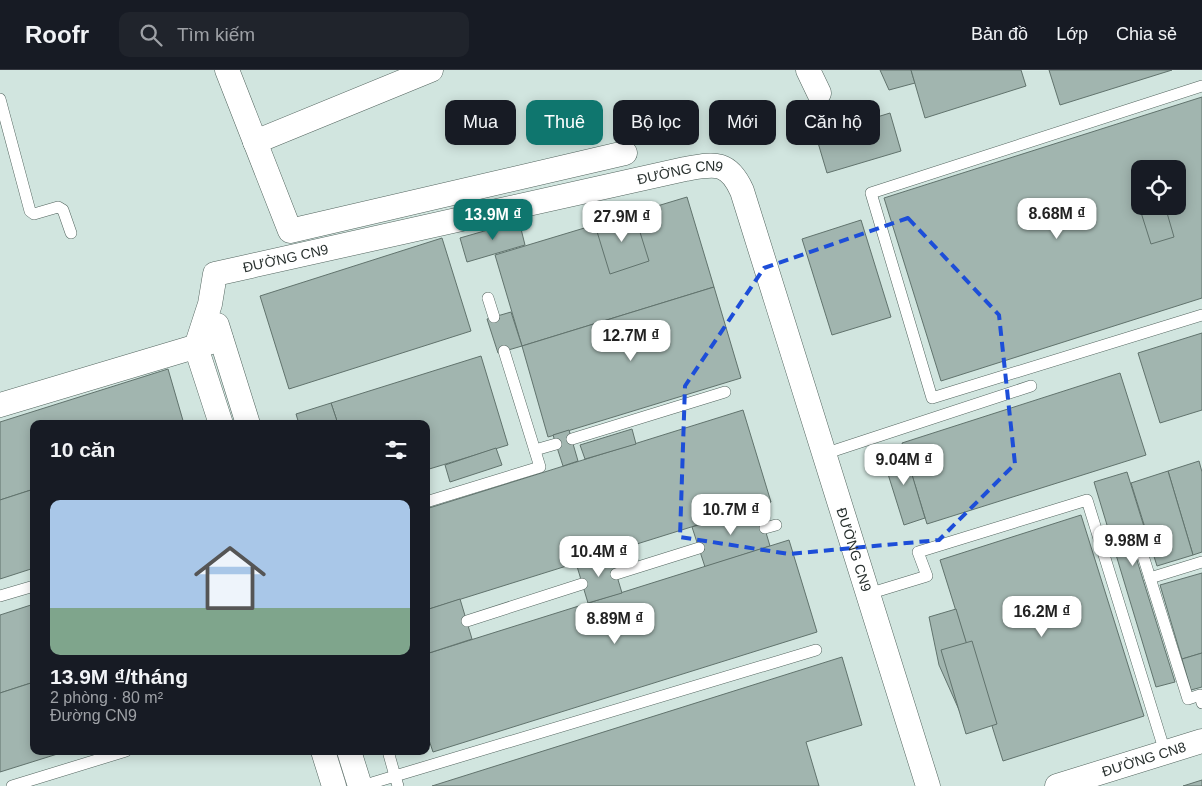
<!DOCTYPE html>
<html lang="vi">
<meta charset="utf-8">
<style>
body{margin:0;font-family:Helvetica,sans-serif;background:#20242c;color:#f1f3f6;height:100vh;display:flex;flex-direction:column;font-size:19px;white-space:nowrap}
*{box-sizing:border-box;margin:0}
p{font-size:16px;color:#9ea1a6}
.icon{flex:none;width:28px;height:28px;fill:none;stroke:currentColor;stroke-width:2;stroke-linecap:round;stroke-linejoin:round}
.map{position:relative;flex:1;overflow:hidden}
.drawer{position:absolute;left:30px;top:350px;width:400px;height:335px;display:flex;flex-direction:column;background:#171b24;border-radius:10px;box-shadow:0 2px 12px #0003}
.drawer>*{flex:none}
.guide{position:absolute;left:445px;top:30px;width:475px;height:45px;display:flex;gap:10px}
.fabs{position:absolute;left:1131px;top:90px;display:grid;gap:10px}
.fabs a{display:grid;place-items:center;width:55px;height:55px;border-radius:10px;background:#171b24;box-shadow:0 2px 12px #0003;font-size:25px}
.price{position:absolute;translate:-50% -42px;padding:0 11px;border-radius:10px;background:#fff;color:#222;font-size:16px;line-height:32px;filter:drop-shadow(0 1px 2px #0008)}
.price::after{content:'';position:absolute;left:50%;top:30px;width:15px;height:11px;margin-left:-8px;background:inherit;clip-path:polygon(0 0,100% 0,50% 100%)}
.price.on{background:#0f766e;color:#fff}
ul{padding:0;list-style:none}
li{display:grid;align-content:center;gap:10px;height:265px;padding:0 20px}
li+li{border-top:1px solid #363941}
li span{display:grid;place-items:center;height:155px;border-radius:10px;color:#555}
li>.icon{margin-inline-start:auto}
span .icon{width:90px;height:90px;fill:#fffc;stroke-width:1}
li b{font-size:21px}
h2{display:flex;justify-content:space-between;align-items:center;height:60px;padding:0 20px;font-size:21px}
.pill{padding:0 18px;border-radius:10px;background:#171b24;box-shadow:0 2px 12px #0003;font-size:18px;line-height:45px}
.pill.on{background:#0f766e;color:#fff}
header{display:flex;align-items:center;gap:30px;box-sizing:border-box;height:70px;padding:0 25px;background:#171b24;border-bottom:1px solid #363941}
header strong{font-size:24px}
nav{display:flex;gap:28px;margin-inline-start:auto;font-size:18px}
.search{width:350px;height:45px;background:#20242c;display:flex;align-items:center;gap:12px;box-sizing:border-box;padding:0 18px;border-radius:10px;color:#9ea1a6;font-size:19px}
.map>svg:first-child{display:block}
</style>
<header>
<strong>Roofr</strong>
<div class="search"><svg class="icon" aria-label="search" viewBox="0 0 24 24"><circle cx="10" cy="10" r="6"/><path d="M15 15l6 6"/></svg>Tìm kiếm</div>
<nav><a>Bản đồ</a><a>Lớp</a><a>Chia sẻ</a></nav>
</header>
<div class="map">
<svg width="1202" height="716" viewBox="0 0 1202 716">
<rect width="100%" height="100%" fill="#d1e5df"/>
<!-- building -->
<g fill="#a1b5af" stroke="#61736d" fill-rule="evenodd">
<path d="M880 0H911L915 13 889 20Z"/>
<path d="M911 0H1021L1026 16 925 48Z"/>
<path d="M1049 0H1172L1060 35Z"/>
<path d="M1202 27V228L941 311 884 128ZM1140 99H1178V136H1140Z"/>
<path d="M890 43 901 81 827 103 816 66Z"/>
<path d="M687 127 714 217 522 276 495 185Z"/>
<path d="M1140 132V136H1165L1174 167 1151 174 1138 133Z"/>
<path d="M634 143 649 191 610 204 595 155Z"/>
<path d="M861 150 891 247 832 265 802 169Z"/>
<path d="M519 151 525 175 467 192 460 168Z"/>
<path d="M442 168 471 261 289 319 260 226Z"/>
<path d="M714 217 741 308 548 367 522 276Z"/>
<path d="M511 242 522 276 498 283 487 249Z"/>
<path d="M1202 263V340L1160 353 1138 283Z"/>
<path d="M481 286 508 375 426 400V354H338L331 333Z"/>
<path d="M168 299 184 354H34V419L0 430V352Z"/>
<path d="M1120 303 1146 385 927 454 902 373Z"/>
<path d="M331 333 338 354H299L296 344Z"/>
<path d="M743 340 771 432 426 540V439Z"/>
<path d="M632 359 636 374 585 389 580 375Z"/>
<path d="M569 360 578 391 563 396 553 365Z"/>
<path d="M496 378 502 395 450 412 445 395Z"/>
<path d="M904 378 925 448 904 455 882 385Z"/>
<path d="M1199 391 1202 402V482L1193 485 1168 401Z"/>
<path d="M1168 401 1193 485 1157 496 1131 413Z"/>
<path d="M1127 402 1146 463 1130 468 1175 612 1156 617 1094 412Z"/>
<path d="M34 419V498L0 509V430Z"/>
<path d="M758 436 770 476 705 497 692 457Z"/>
<path d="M1081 445 1144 646 1003 691 940 490Z"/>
<path d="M789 470 817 562 433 682 426 661V584Z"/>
<path d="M610 483 622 523 588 533 576 493Z"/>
<path d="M1202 503V583L1182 589 1160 515Z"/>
<path d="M460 529 472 569 426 584V540Z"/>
<path d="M34 534V612L0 623V545Z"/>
<path d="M956 539 985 634 960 642 939 595 929 547Z"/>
<path d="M972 571 997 654 966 664 941 580Z"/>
<path d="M1202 583V617L1191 620 1182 589Z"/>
<path d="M842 587 862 655 806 672 819 716H432Z"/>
<path d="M34 612V681H67L0 702V623Z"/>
<path d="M1202 710V716H1183Z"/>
</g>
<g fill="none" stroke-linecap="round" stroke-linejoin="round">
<!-- lane casing -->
<g stroke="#52645e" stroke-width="12">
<g id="lane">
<path d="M1202 16 871 123 932 328 1202 245"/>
<path d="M0 29 30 141 34 144 58 137 63 140 71 163"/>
<path d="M488 228 494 247"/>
<path d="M572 369 725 322"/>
<path d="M535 380 556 374"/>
<path d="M824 384 1031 316"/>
<path d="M426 432 540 397 504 281"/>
<path d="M765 458 776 455"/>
<path d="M1139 473 1188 629 1200 625 1202 633"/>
<path d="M616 504 699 478"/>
<path d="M1150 508 1202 492"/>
<path d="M868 524 927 506 918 482 1087 430 1165 682"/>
<path d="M0 526 34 516"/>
<path d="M467 551 582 514"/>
<path d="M388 681 395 706 816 580"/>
<path d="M12 716 126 681"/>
<path d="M362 716 395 706 398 716"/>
</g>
</g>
<!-- street casing -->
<g stroke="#52645e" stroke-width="25">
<g id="street">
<path d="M227 0 290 161 625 83"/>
<path d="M808 0 819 23"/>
<path d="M255 72 431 0"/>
<path d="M217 255 248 354"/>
<path id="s1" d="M196 277 210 234 215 204 685 99C714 94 728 90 742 121L928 716"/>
<path d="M196 277 221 354"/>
<path d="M0 335 221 269"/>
<path d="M323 681 334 716"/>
<path d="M349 681 360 716"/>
<path id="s2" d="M1057 716 1202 671"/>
</g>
</g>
<!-- lane -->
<use href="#lane" stroke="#fff" stroke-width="11"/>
<!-- street -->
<use href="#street" stroke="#fff" stroke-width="24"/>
</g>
<!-- marked area -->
<path fill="none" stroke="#1d4ed8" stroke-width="4" stroke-dasharray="10 6" stroke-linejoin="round" d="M908 148 999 245 1015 394 939 470 789 484 680 467 685 316 764 198Z"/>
<g text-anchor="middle" stroke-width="4" stroke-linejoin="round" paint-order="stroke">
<!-- street labels -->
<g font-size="14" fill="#29312f" stroke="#fff">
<text dy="5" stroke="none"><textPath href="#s1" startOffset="552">ĐƯỜNG CN9</textPath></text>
<text dy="5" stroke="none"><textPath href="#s1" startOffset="148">ĐƯỜNG CN9</textPath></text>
<text dy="5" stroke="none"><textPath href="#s1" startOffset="1002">ĐƯỜNG CN9</textPath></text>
<text dy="5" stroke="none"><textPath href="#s2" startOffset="91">ĐƯỜNG CN8</textPath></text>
</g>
</g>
</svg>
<div class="fabs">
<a><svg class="icon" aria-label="locate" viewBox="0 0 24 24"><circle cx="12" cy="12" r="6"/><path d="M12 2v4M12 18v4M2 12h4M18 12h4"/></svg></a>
</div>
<b class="price" style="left:1057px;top:170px">8.68M ₫</b>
<b class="price on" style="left:493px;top:171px">13.9M ₫</b>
<b class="price" style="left:622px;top:173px">27.9M ₫</b>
<b class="price" style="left:631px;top:292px">12.7M ₫</b>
<b class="price" style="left:904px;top:416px">9.04M ₫</b>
<b class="price" style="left:731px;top:466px">10.7M ₫</b>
<b class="price" style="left:1133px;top:497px">9.98M ₫</b>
<b class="price" style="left:599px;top:508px">10.4M ₫</b>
<b class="price" style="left:1042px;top:568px">16.2M ₫</b>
<b class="price" style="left:615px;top:575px">8.89M ₫</b>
<div class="guide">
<a class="pill">Mua</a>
<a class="pill on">Thuê</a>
<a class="pill">Bộ lọc</a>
<a class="pill">Mới</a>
<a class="pill">Căn hộ</a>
</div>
<section class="drawer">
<h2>10 căn<svg class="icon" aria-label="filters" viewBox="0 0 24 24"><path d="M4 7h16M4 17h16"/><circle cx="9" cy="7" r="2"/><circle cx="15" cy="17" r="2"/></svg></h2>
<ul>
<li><span style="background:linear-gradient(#a9c7e8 70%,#7fa58c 0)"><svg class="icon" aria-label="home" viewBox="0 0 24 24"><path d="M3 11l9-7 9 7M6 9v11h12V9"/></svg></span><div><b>13.9M ₫/tháng</b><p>2 phòng · 80 m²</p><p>Đường CN9</p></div></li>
</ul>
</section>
</div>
